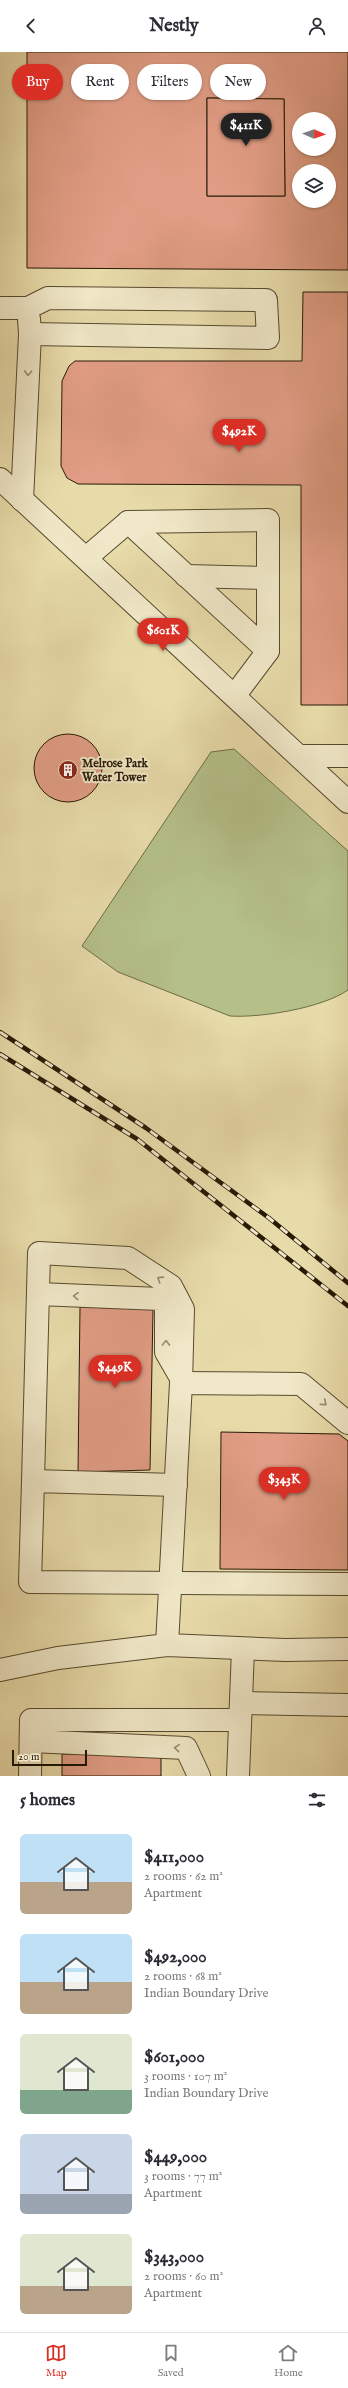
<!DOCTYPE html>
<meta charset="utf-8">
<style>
body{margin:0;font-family:"IM FELL English",serif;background:#f2f2f3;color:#2b2b33;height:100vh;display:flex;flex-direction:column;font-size:15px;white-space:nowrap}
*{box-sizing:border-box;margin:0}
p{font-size:13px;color:#7c7c81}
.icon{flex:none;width:22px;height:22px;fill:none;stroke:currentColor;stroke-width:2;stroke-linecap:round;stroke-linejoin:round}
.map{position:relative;height:1724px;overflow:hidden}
.details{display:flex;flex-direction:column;background:#fff;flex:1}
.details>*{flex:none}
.banner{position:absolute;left:12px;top:12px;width:324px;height:36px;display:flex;gap:8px}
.needle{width:26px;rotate:92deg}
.controls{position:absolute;left:292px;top:60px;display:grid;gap:8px}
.controls a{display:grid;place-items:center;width:44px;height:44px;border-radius:50%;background:#fff;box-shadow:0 1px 3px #0004;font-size:20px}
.scale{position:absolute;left:12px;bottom:10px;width:75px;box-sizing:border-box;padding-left:4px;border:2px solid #271904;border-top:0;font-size:11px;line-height:14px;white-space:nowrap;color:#271904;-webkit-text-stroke:3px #f0e8c8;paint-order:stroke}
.price{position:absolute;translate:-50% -34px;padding:0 9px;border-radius:14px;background:#d93025;color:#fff;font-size:13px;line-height:26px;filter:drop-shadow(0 1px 2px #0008)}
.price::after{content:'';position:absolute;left:50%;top:24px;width:12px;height:9px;margin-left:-6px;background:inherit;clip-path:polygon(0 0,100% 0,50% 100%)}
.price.active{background:#222;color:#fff}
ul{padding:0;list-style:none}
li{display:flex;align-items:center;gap:12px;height:100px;padding:0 20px}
li span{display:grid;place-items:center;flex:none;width:112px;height:80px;border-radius:6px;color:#555}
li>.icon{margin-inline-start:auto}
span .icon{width:48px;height:48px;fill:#fffc;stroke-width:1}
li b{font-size:17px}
h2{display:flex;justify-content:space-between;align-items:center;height:48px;padding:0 20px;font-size:17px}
.chip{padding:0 14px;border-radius:18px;background:#fff;box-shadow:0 1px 3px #0004;font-size:14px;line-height:36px}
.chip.active{background:#d93025;color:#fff}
header{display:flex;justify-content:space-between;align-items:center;height:52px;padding:0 20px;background:#fff;font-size:18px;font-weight:800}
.menu{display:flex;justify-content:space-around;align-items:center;height:56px;border-top:1px solid #e1e1e2;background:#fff;font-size:11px;color:#7c7c81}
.menu a{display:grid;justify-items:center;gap:2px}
.menu .active{color:#d93025}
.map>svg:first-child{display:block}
</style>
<header><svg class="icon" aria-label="back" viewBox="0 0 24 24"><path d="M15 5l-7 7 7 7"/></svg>Nestly<svg class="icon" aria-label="person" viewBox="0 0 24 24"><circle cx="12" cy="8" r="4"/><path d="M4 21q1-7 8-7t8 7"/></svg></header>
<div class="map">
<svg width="348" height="1724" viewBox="0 0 348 1724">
<rect width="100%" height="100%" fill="#e8dbaa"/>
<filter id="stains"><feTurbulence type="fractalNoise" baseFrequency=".005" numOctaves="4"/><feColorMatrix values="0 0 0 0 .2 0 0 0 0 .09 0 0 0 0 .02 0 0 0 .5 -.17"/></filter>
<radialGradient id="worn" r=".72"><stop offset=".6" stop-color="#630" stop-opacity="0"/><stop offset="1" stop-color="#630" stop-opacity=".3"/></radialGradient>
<!-- green -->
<path fill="#b5c089" stroke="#6e6c46" d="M234 697 348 799V938C322 956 261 966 230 964L118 920 82 894 211 700Z"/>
<!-- building -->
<g fill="#e19d85" stroke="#271904" fill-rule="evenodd">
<path d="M27 0H348V218L27 216ZM207 46 284 47 285 144H207ZM299 67H329V97H299ZM299 119H329V149H299Z"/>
<path d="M207 46 284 47 285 144H207Z"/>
<path d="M303 240H348V653H301V433L78 432 67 426 61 414 62 329 69 314 75 309H302Z"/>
<circle cx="68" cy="716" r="34"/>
<path d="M80 1255 153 1257 150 1418 78 1420Z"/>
<path d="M221 1380 339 1382 348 1389V1518L220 1517Z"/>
<path d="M62 1702 161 1704V1724H62Z"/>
</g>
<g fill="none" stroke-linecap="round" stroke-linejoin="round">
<!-- minor casing -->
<g stroke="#574a2e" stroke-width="24">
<g id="minor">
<path d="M0 256H28L48 246 266 248 268 286 30 282"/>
<path d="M0 427 348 750"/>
<path d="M22 448 30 282 29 267"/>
<path d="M128 470 268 599"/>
<path d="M86 506 128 470 268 468V599L235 643"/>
<path d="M186 524 268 526"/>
<path d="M300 704H348"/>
<path d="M38 1242 160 1247 166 1255V1300L181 1326"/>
<path d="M33 1429 39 1201 128 1206 171 1234 183 1257 181 1331"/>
<path d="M176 1433 33 1429 30 1530 348 1532"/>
<path d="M167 1593 181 1331 301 1332 348 1371"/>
<path d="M0 1618 58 1606 167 1593 285 1598 348 1597"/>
<path d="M241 1651 348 1653"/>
<path d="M31 1689 186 1696 199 1724"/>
<path d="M30 1724 31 1668H240"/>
<path d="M238 1724 243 1597"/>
</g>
</g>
<!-- minor -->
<use href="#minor" stroke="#f0e8c8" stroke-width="22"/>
<!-- rail casing -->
<g stroke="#271904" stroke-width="4.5">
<g id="rail">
<path d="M0 980 146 1076 269 1166 348 1231"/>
<path d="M0 1002 137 1087 348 1254"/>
</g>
</g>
<!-- rail -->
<use href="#rail" stroke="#f0e8c8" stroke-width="3" stroke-dasharray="9" stroke-linecap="butt"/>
</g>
<!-- one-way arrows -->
<defs><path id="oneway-chevron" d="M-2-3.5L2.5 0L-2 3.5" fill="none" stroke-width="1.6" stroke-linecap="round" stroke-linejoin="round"/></defs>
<g stroke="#968b70">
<use href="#oneway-chevron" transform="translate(28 321) rotate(93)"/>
<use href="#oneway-chevron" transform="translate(160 1227) rotate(-147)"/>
<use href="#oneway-chevron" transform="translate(76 1244) rotate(-177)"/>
<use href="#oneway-chevron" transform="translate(166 1291) rotate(-89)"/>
<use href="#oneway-chevron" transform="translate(324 1351) rotate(40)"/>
<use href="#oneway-chevron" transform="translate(177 1696) rotate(-175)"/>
</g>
<!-- icons -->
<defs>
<g id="building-disc" transform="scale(1)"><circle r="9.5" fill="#8f2418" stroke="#f0e8c8"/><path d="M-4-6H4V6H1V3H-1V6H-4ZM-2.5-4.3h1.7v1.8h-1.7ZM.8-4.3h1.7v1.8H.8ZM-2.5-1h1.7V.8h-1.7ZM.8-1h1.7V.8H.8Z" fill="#fff"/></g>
</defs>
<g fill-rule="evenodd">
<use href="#building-disc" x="68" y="718"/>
</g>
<g text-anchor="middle" stroke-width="4" stroke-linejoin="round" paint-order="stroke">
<!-- poi labels -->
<g font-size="12" font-weight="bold" fill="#271904" stroke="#f0e8c8" text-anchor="start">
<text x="82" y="715">Melrose Park<tspan x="82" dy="14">Water Tower</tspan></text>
</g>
</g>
<rect width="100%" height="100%" filter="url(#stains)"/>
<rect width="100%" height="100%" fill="url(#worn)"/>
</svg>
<div class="controls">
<a><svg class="needle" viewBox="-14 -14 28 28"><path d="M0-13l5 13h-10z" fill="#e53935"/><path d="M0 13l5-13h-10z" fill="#7c7c81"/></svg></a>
<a><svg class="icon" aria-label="layers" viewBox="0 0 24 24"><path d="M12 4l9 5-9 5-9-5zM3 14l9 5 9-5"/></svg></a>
</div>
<div class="scale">20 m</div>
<b class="price active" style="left:246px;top:95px">$411K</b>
<b class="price" style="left:239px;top:401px">$492K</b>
<b class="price" style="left:163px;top:600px">$601K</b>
<b class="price" style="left:115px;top:1337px">$449K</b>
<b class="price" style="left:284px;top:1449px">$343K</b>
<div class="banner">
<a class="chip active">Buy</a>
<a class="chip">Rent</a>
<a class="chip">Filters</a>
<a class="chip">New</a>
</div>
</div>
<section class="details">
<h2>5 homes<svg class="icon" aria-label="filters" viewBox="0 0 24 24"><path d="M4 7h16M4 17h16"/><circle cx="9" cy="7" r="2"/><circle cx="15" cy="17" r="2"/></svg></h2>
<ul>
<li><span style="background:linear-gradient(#bfe0f5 60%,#b9a48a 0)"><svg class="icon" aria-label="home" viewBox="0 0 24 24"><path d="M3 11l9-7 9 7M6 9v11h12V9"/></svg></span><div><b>$411,000</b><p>2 rooms · 62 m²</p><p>Apartment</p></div></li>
<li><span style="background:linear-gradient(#bfe0f5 60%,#b9a48a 0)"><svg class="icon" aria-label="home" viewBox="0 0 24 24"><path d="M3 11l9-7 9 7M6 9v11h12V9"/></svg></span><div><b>$492,000</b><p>2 rooms · 68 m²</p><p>Indian Boundary Drive</p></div></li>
<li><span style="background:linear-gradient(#dfe7d0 70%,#7fa58c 0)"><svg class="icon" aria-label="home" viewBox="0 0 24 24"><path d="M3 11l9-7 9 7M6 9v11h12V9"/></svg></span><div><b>$601,000</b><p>3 rooms · 107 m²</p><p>Indian Boundary Drive</p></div></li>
<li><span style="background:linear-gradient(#c9d6e8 75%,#9aa5b1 0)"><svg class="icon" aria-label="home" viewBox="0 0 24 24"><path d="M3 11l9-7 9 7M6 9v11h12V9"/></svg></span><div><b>$449,000</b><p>3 rooms · 77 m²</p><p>Apartment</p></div></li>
<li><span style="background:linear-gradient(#dfe7d0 65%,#b9a48a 0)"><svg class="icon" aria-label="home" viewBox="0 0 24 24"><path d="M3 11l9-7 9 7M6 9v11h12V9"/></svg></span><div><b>$343,000</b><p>2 rooms · 60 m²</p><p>Apartment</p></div></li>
</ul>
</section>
<nav class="menu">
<a class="active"><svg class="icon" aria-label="map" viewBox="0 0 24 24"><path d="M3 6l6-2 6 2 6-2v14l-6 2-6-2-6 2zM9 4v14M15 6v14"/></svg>Map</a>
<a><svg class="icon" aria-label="saved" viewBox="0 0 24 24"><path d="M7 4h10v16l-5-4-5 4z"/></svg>Saved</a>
<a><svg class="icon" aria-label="home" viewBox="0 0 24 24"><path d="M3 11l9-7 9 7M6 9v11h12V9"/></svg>Home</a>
</nav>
